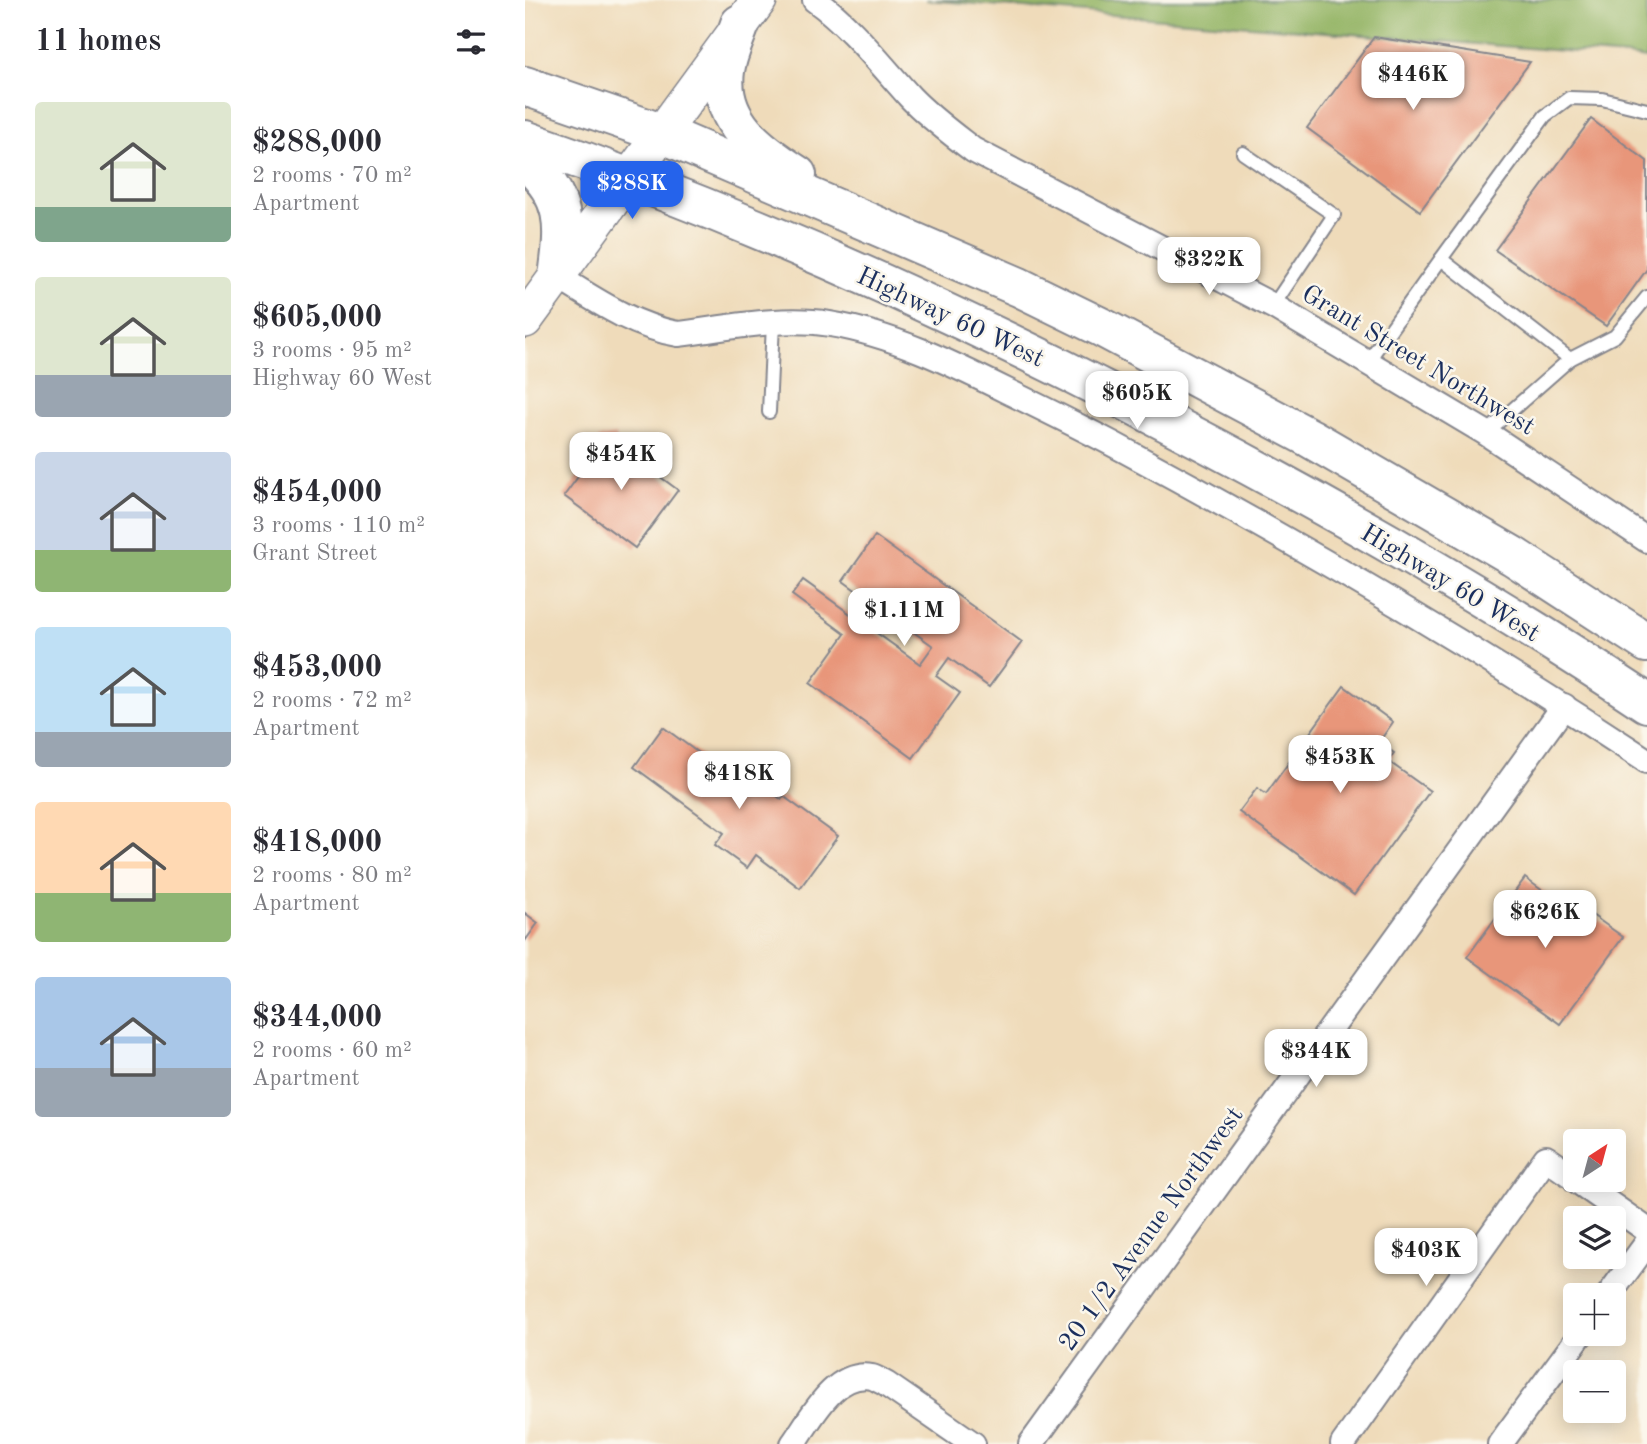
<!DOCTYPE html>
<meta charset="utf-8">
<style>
body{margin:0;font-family:"Old Standard TT",serif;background:#f2f2f3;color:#2b2b33;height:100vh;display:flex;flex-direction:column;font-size:26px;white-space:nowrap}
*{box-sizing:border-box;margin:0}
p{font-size:23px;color:#7c7c81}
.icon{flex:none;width:38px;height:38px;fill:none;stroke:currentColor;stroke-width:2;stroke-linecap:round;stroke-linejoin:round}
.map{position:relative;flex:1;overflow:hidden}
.side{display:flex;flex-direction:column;background:#fff;width:525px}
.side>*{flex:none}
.needle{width:46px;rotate:36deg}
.controls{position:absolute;left:1038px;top:1129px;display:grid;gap:14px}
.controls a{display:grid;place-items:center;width:63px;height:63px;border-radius:7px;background:#fff;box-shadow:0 4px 18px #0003;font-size:35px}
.price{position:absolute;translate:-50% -60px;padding:0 16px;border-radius:14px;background:#fff;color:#222;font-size:23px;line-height:46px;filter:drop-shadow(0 2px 4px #0008)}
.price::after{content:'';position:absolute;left:50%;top:42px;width:21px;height:16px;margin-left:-10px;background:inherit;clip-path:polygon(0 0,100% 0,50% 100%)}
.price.selected{background:#2563eb;color:#fff}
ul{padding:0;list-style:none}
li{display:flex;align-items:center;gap:21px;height:175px;padding:0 35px}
li span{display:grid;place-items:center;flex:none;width:196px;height:140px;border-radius:7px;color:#555}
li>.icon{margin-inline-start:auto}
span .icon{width:84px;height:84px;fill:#fffc;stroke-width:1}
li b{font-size:30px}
h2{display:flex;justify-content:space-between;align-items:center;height:84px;padding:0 35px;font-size:30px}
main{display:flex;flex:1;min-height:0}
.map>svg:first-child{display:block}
</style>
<main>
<section class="side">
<h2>11 homes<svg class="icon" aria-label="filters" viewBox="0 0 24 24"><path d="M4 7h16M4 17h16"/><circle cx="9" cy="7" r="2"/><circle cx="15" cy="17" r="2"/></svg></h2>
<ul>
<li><span style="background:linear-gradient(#dfe7d0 75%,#7fa58c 0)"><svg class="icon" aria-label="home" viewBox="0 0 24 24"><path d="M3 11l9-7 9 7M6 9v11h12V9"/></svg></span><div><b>$288,000</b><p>2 rooms · 70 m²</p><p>Apartment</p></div></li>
<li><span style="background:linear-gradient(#dfe7d0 70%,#9aa5b1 0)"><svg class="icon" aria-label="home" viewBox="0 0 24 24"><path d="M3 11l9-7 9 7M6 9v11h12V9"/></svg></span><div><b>$605,000</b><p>3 rooms · 95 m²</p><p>Highway 60 West</p></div></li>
<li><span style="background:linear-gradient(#c9d6e8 70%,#8fb573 0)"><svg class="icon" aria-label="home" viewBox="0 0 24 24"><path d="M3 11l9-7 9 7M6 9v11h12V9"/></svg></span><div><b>$454,000</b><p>3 rooms · 110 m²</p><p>Grant Street</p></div></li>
<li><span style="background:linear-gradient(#bfe0f5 75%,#9aa5b1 0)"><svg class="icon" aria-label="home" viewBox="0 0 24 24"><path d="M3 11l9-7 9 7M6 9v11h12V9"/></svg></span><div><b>$453,000</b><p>2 rooms · 72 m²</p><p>Apartment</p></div></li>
<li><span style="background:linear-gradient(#ffd9b3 65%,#8fb573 0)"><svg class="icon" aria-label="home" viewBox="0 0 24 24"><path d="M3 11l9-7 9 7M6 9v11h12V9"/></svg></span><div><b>$418,000</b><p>2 rooms · 80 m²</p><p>Apartment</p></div></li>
<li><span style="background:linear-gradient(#a9c7e8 65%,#9aa5b1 0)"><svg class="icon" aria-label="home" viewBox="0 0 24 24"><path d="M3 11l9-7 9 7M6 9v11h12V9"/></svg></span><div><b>$344,000</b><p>2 rooms · 60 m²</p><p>Apartment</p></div></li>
</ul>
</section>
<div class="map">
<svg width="1122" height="1444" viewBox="0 0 1122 1444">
<rect width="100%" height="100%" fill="#fbf7ec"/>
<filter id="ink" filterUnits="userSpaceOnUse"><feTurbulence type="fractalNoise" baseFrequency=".0143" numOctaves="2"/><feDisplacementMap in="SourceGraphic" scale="14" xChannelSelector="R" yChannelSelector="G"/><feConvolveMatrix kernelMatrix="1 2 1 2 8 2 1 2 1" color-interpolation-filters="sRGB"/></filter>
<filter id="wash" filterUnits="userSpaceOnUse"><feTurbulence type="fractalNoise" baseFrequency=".00686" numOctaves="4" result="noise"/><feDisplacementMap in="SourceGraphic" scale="28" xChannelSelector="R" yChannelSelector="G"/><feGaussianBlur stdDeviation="1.57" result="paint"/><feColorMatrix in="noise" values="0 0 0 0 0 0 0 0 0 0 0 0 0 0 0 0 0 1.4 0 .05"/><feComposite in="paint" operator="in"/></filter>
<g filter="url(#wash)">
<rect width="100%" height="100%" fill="#efdbba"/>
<!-- forest -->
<path fill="#98b76a" stroke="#5a7364" stroke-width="2" d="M401 0H1122V59L1102 56Z"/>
<g id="blocks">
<!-- building -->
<g fill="#e8967a">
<path d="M849 37 1005 62 895 211 782 128Z"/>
<path d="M1066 119 1122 161V269L1081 326 970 250Z"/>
<path d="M91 435 92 445 153 490 110 548 39 496 74 448 73 438Z"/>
<path d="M350 536 497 642 464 687 424 658 411 676 435 693 388 758 285 683 320 634 267 595 278 580 395 664 408 646 318 581Z"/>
<path d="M819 686 868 722 854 742 869 753 863 761 905 791 829 895 714 812 732 788 741 794Z"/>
<path d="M138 727 228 793 235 784 256 799 258 796 313 836 275 888 231 855 222 868 190 845 199 833 109 767Z"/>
<path d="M1000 878 1047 912 1053 905 1098 937 1035 1024 942 957Z"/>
<path d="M0 913 13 923 0 941Z"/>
</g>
</g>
</g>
<g filter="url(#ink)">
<use href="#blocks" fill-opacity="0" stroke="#85858c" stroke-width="2"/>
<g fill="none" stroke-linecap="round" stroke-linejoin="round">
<!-- lane casing -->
<g stroke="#85858c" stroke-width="16">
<g id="lane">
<path d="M718 153 809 215 748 306"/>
<path d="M916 259 1020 116 1044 98 1077 99 1122 110"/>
<path d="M1045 359 1090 336 1122 297"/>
<path d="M843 361 916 259 1045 359 961 433"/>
<path d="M244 412 248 323"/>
</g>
</g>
<!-- street casing -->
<g stroke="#85858c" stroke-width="28">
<g id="street">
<path d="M290 0C326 26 355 64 385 97 404 117 426 133 448 150L748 306 961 433 1122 540"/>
<path d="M33 277C72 301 108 326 153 334 202 328 256 316 305 324 367 334 426 363 482 391 521 410 560 429 599 450 778 546 952 649 1122 761"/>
<path d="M1051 1180 1122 1230"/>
<path d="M1084 1295 1122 1243"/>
<path d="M268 1444C286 1419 309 1370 347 1377 351 1378 357 1382 361 1384L448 1444"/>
<path d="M506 1444 1039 706"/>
<path d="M818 1444 1021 1158 1050 1178"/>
<path d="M975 1444 1056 1334"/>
</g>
</g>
<!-- secondary casing -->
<g stroke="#85858c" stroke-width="38">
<path id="secondary" d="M0 320 234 0"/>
</g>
<!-- primary casing -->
<g stroke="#85858c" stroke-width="42">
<g id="primary">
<path d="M215 24C210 39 202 55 200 71 193 121 234 151 272 175"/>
<path d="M0 86 136 133 494 287 578 328 785 438 988 556 1122 643"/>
<path d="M0 140C207 212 408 302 603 402 781 493 956 592 1122 703"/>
<path d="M0 160C43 197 40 225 33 277"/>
</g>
</g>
<!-- lane -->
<use href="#lane" stroke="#fff" stroke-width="12"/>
<!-- street -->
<use href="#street" stroke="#fff" stroke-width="24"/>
<!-- secondary -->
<use href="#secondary" stroke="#fff" stroke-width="35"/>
<!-- primary -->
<use href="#primary" stroke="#fff" stroke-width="38"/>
</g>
</g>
<g text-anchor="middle" stroke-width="5" stroke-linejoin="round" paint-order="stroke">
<!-- street labels -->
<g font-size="26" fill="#1b2f5e" stroke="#fbf7ec">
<text transform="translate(426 316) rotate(25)" y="9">Highway 60 West</text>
<text transform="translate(894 359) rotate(31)" y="9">Grant Street Northwest</text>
<text transform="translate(926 582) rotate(31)" y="9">Highway 60 West</text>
<text transform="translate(625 1228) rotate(-54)" y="9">20 1/2 Avenue Northwest</text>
</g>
</g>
</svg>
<div class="controls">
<a><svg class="needle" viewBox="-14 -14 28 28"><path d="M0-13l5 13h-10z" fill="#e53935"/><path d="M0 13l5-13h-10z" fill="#7c7c81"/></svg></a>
<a><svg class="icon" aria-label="layers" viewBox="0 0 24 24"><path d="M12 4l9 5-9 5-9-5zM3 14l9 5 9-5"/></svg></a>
<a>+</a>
<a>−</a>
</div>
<b class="price" style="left:888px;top:112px">$446K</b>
<b class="price selected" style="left:107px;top:221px">$288K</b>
<b class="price" style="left:684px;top:297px">$322K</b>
<b class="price" style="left:612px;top:431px">$605K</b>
<b class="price" style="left:96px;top:492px">$454K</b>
<b class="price" style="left:379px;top:648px">$1.11M</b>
<b class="price" style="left:815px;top:795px">$453K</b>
<b class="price" style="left:214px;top:811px">$418K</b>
<b class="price" style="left:1020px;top:950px">$626K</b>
<b class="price" style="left:791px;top:1089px">$344K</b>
<b class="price" style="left:901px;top:1288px">$403K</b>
</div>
</main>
